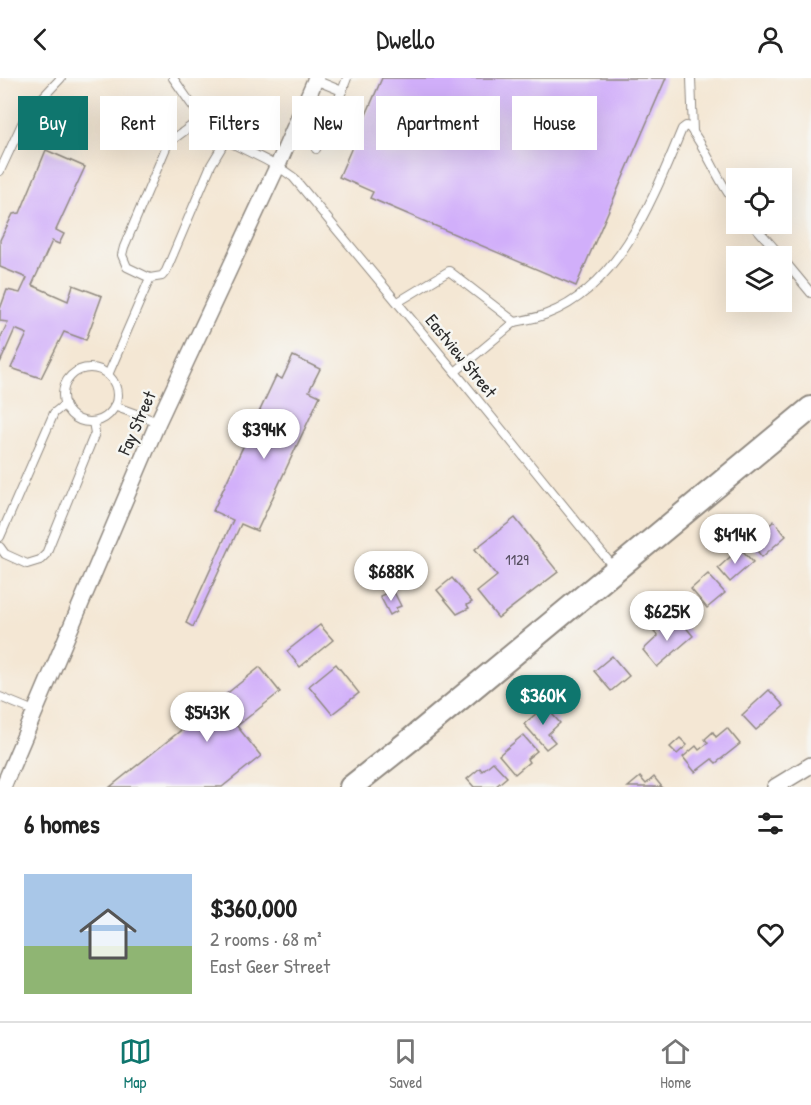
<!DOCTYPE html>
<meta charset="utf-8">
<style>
body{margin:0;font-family:"Patrick Hand",sans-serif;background:#f6f6f6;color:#222;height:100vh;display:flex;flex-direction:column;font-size:22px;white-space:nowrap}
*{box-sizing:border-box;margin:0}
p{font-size:20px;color:#767676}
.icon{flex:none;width:33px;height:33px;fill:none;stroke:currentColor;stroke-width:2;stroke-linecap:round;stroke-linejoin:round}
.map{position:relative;height:709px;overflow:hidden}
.side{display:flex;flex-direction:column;background:#fff;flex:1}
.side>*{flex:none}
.top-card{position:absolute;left:18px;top:18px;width:776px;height:54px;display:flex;gap:12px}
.buttons{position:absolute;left:726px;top:90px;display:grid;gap:12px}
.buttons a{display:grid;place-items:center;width:66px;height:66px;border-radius:0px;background:#fff;box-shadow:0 6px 24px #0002;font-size:30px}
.price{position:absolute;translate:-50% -51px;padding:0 14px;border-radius:21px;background:#fff;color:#222;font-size:20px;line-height:39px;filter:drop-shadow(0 2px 3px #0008)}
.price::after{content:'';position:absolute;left:50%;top:36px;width:18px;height:14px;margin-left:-9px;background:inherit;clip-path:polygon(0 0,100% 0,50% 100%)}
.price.on{background:#0f766e;color:#fff}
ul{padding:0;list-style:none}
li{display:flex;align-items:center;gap:18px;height:150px;padding:0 24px}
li+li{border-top:2px solid #e0e0e0}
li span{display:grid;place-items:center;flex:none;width:168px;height:120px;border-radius:0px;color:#555}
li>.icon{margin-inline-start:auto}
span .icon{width:72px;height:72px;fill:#fffc;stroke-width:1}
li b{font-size:26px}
h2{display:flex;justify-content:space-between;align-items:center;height:72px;padding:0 24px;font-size:26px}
.tag{padding:0 21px;border-radius:0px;background:#fff;box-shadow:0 6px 24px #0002;font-size:21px;line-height:54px}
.tag.on{background:#0f766e;color:#fff}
header{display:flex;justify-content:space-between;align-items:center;height:78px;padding:0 24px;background:#fff;font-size:27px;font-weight:600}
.dock{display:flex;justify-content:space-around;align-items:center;height:84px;border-top:2px solid #e0e0e0;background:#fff;font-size:16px;color:#767676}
.dock a{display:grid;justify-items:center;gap:3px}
.dock .on{color:#0f766e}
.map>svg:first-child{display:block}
</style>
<header><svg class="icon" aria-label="back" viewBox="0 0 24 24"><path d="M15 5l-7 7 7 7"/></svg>Dwello<svg class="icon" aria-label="person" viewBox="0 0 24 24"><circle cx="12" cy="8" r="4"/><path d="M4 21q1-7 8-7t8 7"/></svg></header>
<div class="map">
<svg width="811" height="709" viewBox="0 0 811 709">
<rect width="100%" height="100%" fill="#f6f6f2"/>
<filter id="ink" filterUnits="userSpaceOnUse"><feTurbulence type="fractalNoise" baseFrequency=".0167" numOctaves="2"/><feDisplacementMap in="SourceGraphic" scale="12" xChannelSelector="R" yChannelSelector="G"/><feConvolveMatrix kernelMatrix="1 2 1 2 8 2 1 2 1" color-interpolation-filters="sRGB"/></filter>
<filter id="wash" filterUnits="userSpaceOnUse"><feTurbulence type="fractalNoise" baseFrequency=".008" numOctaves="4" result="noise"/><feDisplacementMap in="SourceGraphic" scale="24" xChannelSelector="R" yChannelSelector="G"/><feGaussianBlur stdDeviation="1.35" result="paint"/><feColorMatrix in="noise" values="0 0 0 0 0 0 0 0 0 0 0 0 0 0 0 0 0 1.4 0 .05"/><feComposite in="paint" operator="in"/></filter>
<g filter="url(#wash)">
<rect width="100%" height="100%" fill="#f4e7d4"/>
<g id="blocks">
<!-- building -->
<g fill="#d1affa">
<path d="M382 0H666L576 208 370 120 373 114 339 99Z"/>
<path d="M46 72 85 89 56 152 64 156 59 166 52 163 32 207 68 223 73 207 102 218 86 262 64 254 41 300 11 290 27 256 15 251 0 285V261L8 244 0 243V231L7 212 20 215 27 200 0 189V162L13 136 20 135Z"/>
<path d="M293 278 320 291 309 313 320 318 257 453 241 446 193 549 186 545 233 442 213 433 276 298 282 301Z"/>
<path d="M515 440 558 494 498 540 477 514 497 498 475 471Z"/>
<path d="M774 443 786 458 762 479 750 464Z"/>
<path d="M740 470 753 484 730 504 718 490Z"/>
<path d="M708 496 725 515 707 530 691 511Z"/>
<path d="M452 500 472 524 467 527 469 530 457 536 437 512Z"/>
<path d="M393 512 401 528 396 530 397 533 390 537 380 518Z"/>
<path d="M679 541 693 558 657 589 643 572 658 558 654 554 662 547 666 552Z"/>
<path d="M320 547 333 562 300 589 287 573Z"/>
<path d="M612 578 629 598 611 613 594 593Z"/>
<path d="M336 586 359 615 332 636 309 608Z"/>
<path d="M260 589 280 614 237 648 261 678 222 709H110Z"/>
<path d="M769 612 784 628 756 652 742 637Z"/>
<path d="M545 628 560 645 548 656 555 664 546 671 524 646Z"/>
<path d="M727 650 740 666 716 685 712 681 695 694 683 679 696 668 699 672 708 665 705 661 713 654 716 659Z"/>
<path d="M523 657 537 673 527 681 529 684 515 696 499 677Z"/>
<path d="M680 660 687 667 677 676 670 669Z"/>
<path d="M493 684 507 699 495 709H474L467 701 480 690 482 693Z"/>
<path d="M640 699 646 706 654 699 662 709H628Z"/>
</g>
</g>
</g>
<g filter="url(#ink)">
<use href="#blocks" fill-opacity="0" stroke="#908980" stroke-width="1.5"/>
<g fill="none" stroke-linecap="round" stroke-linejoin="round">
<!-- lane casing -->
<g stroke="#908980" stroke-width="10">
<g id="lane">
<path d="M173 0C189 22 204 49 228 63 251 76 271 82 293 99L455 294 615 491"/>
<path d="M691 0 693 54"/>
<path d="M315 2 342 13 347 0"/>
<path d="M202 40 168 65 124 169 122 177 127 189 150 200 162 198 166 193 211 87 226 62"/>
<path d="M316 71 342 13"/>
<path d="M0 93 26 37 61 0"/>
<path d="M753 146 781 178"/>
<path d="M782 180 811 215"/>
<path d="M398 224 449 193 515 244 455 294"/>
<path d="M515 244C525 242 537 240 547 236 621 208 654 118 682 51L686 48 689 49C708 72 717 103 736 126"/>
<circle cx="90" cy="317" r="27"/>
<path d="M108 297 150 200"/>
<path d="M114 328 158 344"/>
<path d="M0 459 54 335 65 326"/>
<path d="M0 469 5 476 27 486 40 482 46 476 95 355 93 344"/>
<path d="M0 619 34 633"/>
</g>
</g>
<!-- street casing -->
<g stroke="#908980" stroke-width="18">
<g id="street">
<path d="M3 709 158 344 278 87 316 0"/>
<path d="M775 709 811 687"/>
</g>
</g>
<!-- secondary casing -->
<g stroke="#908980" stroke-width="26">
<path id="secondary" d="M351 709 409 663 811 330"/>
</g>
<!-- lane -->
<use href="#lane" stroke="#fff" stroke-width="8"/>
<!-- street -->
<use href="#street" stroke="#fff" stroke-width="15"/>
<!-- secondary -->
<use href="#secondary" stroke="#fff" stroke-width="22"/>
</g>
</g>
<g text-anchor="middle" stroke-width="5" stroke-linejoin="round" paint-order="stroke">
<!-- number labels -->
<g font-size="15" fill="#544c5f">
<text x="517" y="487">1129</text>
</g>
<!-- street labels -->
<g font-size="18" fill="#2b2b2b" stroke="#f6f6f2">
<text transform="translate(461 278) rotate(51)" y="6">Eastview Street</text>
<text transform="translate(137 345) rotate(-66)" y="6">Fay Street</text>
</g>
</g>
</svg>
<div class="buttons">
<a><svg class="icon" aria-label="locate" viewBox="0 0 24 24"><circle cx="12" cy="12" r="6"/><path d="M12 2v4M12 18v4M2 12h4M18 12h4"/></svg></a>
<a><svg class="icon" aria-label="layers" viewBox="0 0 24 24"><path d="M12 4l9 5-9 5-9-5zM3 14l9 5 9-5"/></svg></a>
</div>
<b class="price" style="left:264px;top:382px">$394K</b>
<b class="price" style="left:735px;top:487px">$414K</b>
<b class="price" style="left:391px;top:524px">$688K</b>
<b class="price" style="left:667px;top:564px">$625K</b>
<b class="price on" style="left:543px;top:648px">$360K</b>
<b class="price" style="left:207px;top:665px">$543K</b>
<div class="top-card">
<a class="tag on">Buy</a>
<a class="tag">Rent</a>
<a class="tag">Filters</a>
<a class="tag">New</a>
<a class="tag">Apartment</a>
<a class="tag">House</a>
</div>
</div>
<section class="side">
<h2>6 homes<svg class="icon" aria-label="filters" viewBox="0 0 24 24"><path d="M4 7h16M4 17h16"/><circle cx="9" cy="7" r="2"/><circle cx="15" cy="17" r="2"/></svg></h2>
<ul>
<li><span style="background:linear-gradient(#a9c7e8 60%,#8fb573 0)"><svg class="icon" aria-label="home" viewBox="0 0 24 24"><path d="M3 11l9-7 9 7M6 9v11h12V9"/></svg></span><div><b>$360,000</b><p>2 rooms · 68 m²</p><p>East Geer Street</p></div><svg class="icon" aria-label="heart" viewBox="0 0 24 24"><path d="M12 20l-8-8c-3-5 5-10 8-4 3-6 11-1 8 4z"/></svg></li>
</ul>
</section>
<nav class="dock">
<a class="on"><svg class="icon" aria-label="map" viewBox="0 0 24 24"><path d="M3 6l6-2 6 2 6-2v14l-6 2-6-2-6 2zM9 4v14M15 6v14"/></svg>Map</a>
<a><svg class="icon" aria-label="saved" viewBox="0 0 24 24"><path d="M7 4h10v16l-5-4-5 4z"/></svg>Saved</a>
<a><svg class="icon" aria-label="home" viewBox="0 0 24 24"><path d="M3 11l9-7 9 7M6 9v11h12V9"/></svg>Home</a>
</nav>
